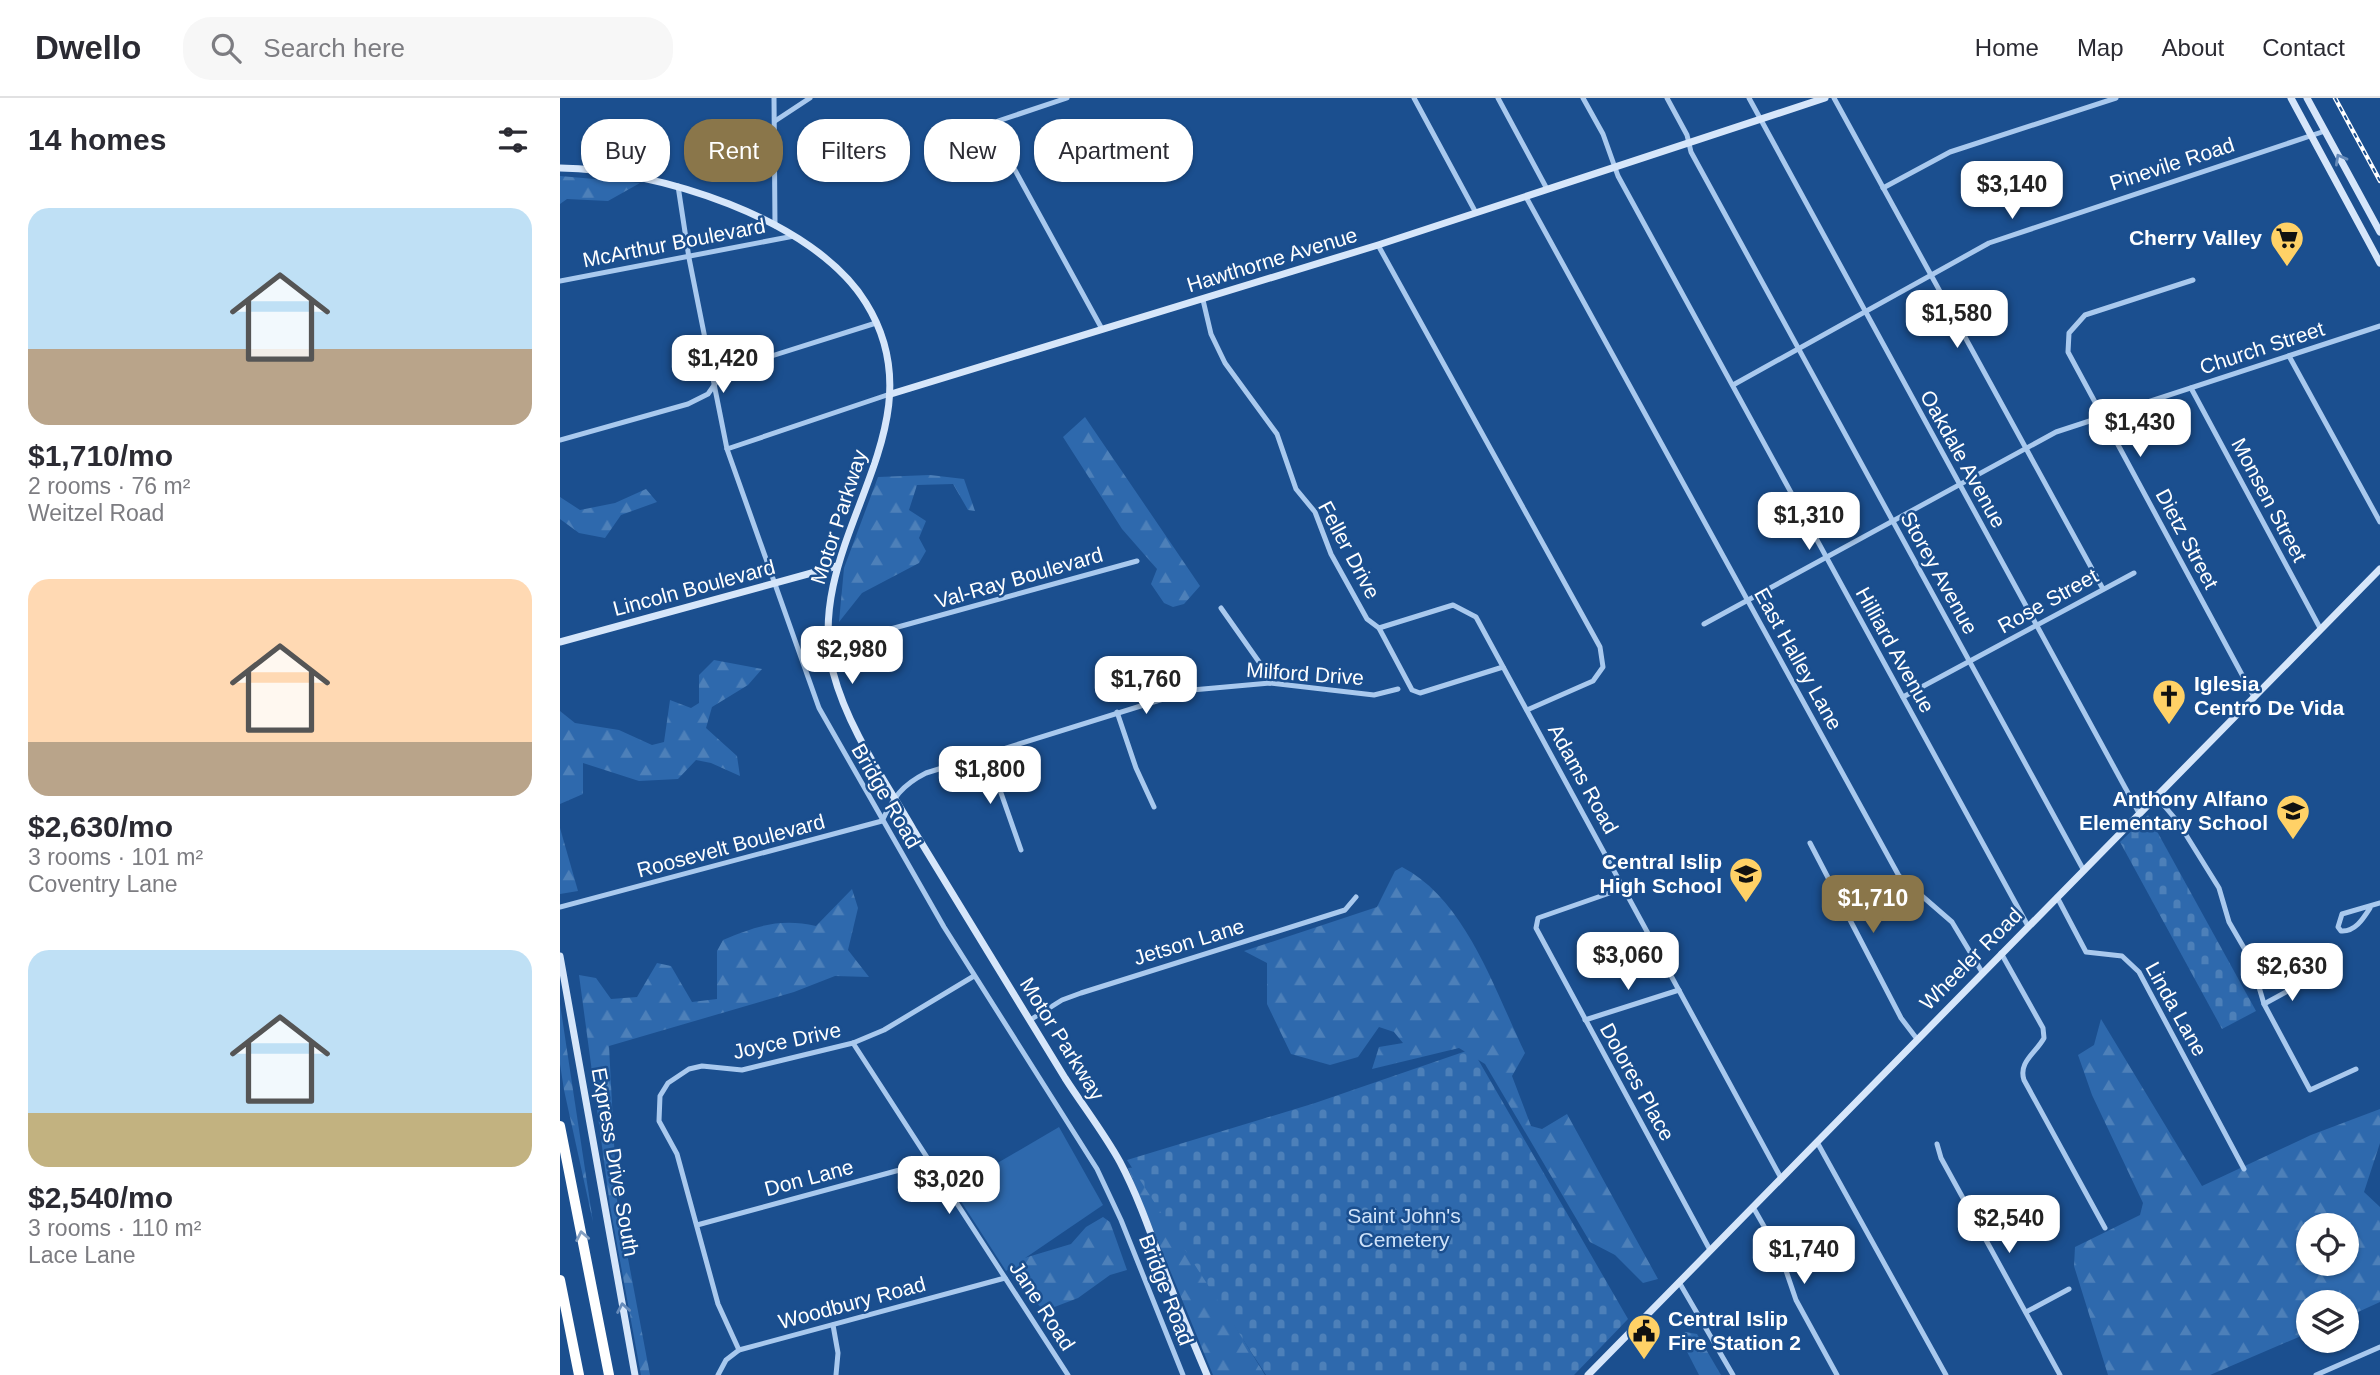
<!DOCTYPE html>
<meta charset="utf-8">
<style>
body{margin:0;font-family:Helvetica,sans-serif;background:#f7f7f7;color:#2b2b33;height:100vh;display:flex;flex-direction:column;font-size:26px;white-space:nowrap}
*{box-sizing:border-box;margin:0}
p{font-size:23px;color:#7c7c81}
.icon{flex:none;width:38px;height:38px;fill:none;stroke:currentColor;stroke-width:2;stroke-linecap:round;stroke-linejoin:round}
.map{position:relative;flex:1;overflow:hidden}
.sheet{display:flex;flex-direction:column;background:#fff;width:560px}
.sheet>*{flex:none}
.guide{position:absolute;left:21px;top:21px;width:665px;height:63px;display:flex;gap:14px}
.tools{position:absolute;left:1736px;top:1115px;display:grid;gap:14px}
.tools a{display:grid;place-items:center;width:63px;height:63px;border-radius:50%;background:#fff;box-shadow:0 2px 5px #0004;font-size:35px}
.price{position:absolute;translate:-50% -60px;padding:0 16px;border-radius:14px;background:#fff;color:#222;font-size:23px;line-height:46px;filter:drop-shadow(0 2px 4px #0008)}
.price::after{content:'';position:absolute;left:50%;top:42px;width:21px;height:16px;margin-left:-10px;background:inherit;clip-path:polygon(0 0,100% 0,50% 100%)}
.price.on{background:#8a764a;color:#fff}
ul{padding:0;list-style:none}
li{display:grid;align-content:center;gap:14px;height:371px;padding:0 28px}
li span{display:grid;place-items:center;height:217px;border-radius:21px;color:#555}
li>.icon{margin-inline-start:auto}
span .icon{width:126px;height:126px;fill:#fffc;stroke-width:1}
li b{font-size:30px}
h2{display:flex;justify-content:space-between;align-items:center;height:84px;padding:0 28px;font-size:30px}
.tag{padding:0 24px;border-radius:28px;background:#fff;box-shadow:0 2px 5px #0004;font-size:24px;line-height:63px}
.tag.on{background:#8a764a;color:#fff}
header{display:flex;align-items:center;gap:42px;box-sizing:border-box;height:98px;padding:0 35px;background:#fff;border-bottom:2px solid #e1e1e2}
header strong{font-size:33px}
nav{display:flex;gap:38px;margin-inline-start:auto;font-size:24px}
.search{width:490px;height:63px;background:#f7f7f7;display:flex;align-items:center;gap:18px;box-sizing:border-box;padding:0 24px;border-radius:28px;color:#7c7c81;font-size:26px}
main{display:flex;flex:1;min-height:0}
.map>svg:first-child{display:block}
</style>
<header>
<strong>Dwello</strong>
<div class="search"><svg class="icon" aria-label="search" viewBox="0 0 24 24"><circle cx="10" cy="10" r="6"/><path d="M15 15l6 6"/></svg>Search here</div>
<nav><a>Home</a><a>Map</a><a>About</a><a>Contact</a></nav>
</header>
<main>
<section class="sheet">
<h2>14 homes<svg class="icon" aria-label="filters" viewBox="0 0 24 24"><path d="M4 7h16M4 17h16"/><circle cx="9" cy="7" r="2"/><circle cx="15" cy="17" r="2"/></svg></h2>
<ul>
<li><span style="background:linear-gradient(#bfe0f5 65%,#b9a48a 0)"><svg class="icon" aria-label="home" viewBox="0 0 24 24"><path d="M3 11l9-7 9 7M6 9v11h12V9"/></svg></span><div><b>$1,710/mo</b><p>2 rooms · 76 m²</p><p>Weitzel Road</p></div></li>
<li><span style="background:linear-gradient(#ffd9b3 75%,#b9a48a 0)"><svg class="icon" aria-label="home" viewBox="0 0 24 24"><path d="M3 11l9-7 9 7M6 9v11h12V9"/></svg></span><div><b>$2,630/mo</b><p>3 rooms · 101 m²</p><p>Coventry Lane</p></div></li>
<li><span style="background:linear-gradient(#bfe0f5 75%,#c2b280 0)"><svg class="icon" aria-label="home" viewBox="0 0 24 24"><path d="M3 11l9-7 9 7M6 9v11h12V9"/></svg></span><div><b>$2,540/mo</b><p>3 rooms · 110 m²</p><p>Lace Lane</p></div></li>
</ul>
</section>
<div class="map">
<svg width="1820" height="1277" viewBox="0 0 1820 1277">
<defs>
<pattern id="forest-firs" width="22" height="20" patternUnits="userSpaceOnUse" patternTransform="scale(1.75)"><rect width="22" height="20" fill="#2e69ad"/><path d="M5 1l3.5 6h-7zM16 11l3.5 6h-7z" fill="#4d80b9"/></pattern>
<pattern id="cemetery-stones" width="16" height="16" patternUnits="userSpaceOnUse" patternTransform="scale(1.75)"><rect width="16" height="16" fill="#2e69ad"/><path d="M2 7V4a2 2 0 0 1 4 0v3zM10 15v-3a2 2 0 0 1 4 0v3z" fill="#4d80b9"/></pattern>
</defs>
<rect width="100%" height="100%" fill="#1b4f8f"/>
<!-- forest -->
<g fill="url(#forest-firs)" fill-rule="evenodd">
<path d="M0 78 80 85 48 103 7 101 0 106Z"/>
<path d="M525 319 640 488 624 506 613 509 604 505 591 486 597 471 562 431 503 339Z"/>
<path d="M370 377 404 381 415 413 408 412 393 386 357 387 349 412 366 423 359 440 366 453 359 465 302 495 279 524 284 470 318 379Z"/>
<path d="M86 391 97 404 61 417 45 440 19 435 0 421V399L20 412 55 405Z"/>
<path d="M154 562 202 571 188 587 152 609 146 630 177 658 180 678 151 665 136 662 118 681 79 683 23 665V696L0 706V613L15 625 59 632 92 647 104 644 110 602 131 610 139 605V577Z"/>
<path d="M0 730 18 793 0 796Z"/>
<path d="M842 769C906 802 935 893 965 955L952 978 971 1028 982 1031 1007 1016 1098 1181 1083 1185 1055 1157 1030 1144 925 966 899 950 812 971 819 949 843 945 834 934 819 929 798 959 770 967 731 956 707 906V865L684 853 817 809 835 773Z"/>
<path d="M292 791 298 810 288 852 309 879 275 878 234 894 49 948 57 1102 90 1277H81L50 1108 19 877 36 880 51 901 77 899 97 865 111 868 132 904 157 901V853L163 842C196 828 220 820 256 828Z"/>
<path d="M0 906 33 1124 4 992 0 966Z"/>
<path d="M1541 921 1642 1088 1751 1037 1820 1011V1045L1804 1094 1820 1109V1204L1787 1219V1204H1748V1235L1650 1277H1548L1514 1168 1515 1149 1580 1117 1583 1105 1532 997 1518 957 1534 947ZM1748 1127H1787V1166H1748Z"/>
<path d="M578 1069 705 1277H653L568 1070Z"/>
<path d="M543 1119 550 1124 567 1172 550 1177 518 1200 484 1213 451 1176 448 1165 511 1146 526 1129Z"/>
<path d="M1125 1234 1137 1236 1161 1277H1139L1121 1242Z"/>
</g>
<!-- cemetery -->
<g fill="url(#cemetery-stones)">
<path d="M1588 717 1696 913 1662 931 1560 744Z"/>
<path d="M912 951 1068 1221 1014 1277H706L567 1062 755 1005Z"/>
</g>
<!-- park -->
<path fill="#2e69ad" d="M499 1029 543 1107 446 1173 393 1091Z"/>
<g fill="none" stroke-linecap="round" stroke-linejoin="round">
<!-- street -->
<g stroke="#a9c9ee" stroke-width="5">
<path d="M214 0 215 128"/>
<path d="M507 0 438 23 433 32 542 231"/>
<path d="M854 0 916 115"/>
<path d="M938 0 987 91"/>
<path d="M1023 0 1043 36 1058 78 1468 828"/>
<path d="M1107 0 1127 37 1131 54 1523 771"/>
<path d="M1189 0 1579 715"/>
<path d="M1274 0 1543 491"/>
<path d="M215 23 250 0"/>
<path d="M118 88 129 160 167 351 259 610 384 829 537 1071 561 1122 623 1277"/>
<path d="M1323 90 1390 54 1556 0"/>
<path d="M966 99 1339 778 1392 824 1422 874"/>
<path d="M818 147 1040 549 1043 569 1033 583 967 612"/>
<path d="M1633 182 1525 217 1509 235 1508 254 1693 597"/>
<path d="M0 183 234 138"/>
<path d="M643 202 651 236 665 265 717 336 736 391 755 414 771 456 807 521 819 530 852 592 860 595 943 569"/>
<path d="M1729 258 1820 424"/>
<path d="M1173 287 1429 145 1765 33"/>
<path d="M1631 290 1760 530"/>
<path d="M0 342 128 306 148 296 164 273 316 225"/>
<path d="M167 351 330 296"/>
<path d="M661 510 704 571 710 585"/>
<path d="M1144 526 1496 334 1820 228"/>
<path d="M819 530 893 507 916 519 1221 1080"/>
<path d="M269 548 577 463"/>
<path d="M1343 599 1574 475"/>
<path d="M557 614 576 670 594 709"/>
<path d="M427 655 461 752"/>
<path d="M1595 697 1618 724 1659 790 1669 824 1691 862 1704 906 1750 992 1796 971"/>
<path d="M1250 745 1341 920 1357 941"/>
<path d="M1064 790 978 820 976 830 1150 1152"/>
<path d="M1497 799 1526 854 1562 858 1579 874 1684 1071"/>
<path d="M0 809 322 723C333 700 342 687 366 675L632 592 710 585 814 597 838 591"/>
<path d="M1810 810C1803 821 1795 834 1781 833L1778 829 1782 816 1820 805"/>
<path d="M1441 855 1483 930 1484 940C1476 955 1458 964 1464 982L1545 1130"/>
<path d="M1704 906 1748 882"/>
<path d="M470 922 502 902 521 895 785 812 796 799"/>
<path d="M1025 922 1119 892"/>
<path d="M293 945 508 1277"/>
<path d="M1257 1044 1386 1277"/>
<path d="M1377 1046 1381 1060 1500 1277"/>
<path d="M1193 1109 1221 1158 1236 1202 1277 1277"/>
<path d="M137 1127 369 1064"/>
<path d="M1119 1184 1173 1277"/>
<path d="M1466 1214 1509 1191"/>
<path d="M273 1227 278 1255 276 1277"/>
<path d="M179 1252 158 1206 117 1056 99 1023 100 998 108 985 129 971 142 968 182 972 293 945 324 932 414 878"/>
<path d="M158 1277 166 1262 179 1252 445 1180"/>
<path d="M1756 1277 1820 1249"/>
</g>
<!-- secondary -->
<g stroke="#d6e6fa" stroke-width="7">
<path d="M1731 0 1820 165"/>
<path d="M1747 0 1820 134"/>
<path d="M0 70C95 71 254 120 306 205 385 332 240 442 273 574 288 631 324 681 353 731 403 814 454 897 505 980 523 1008 544 1035 560 1064 579 1100 592 1139 606 1177 619 1211 633 1244 647 1277"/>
<path d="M331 296 818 147 1265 0"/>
<path d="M0 544 277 468"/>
<path d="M0 858 75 1277"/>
<path d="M1028 1277 1820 471"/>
</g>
<!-- highway -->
<g stroke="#fff" stroke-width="10">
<path d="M0 1028 49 1277"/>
<path d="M0 1182 19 1277"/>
</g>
<!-- rail casing -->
<g stroke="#fff" stroke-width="4.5">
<path id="rail" d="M1775 0 1820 83"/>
</g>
<!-- rail -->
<use href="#rail" stroke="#1b4f8f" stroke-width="2" stroke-dasharray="5" stroke-linecap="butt"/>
</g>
<!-- one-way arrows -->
<defs><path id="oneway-chevron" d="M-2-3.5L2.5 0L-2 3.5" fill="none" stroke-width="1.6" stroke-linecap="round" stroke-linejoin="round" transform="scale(1.75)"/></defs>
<g stroke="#668bba">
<use href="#oneway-chevron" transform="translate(1780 61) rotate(-119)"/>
<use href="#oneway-chevron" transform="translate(63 1210) rotate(-100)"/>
</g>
<use stroke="#829ec1" href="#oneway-chevron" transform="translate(22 1138) rotate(-101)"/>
<!-- icons -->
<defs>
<g id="supermarket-pin" transform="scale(1.75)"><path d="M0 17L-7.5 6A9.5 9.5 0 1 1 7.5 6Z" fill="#ffd166" stroke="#1b4f8f"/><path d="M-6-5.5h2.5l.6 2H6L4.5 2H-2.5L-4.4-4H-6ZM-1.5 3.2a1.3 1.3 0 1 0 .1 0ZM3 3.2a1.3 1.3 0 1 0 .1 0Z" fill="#111"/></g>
<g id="church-pin" transform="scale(1.75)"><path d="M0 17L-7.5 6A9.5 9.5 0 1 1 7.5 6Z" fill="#ffd166" stroke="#1b4f8f"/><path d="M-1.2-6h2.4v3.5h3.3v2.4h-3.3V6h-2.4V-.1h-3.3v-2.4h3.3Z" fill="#111"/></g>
<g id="school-pin" transform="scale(1.75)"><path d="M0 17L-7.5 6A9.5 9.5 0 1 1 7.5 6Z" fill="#ffd166" stroke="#1b4f8f"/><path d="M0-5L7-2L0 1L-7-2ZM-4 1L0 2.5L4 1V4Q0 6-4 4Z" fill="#111"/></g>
<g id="civic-pin" transform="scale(1.75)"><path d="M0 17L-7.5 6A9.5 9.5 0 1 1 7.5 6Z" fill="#ffd166" stroke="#1b4f8f"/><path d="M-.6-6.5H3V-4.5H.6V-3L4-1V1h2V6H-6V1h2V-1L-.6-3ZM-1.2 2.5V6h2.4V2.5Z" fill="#111"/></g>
</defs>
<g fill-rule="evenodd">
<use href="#supermarket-pin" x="1727" y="140"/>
<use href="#church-pin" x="1609" y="598"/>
<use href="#school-pin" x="1733" y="713"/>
<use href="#school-pin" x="1186" y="776"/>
<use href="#civic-pin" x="1084" y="1233"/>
</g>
<g text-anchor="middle" stroke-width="5" stroke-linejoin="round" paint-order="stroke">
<!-- street labels -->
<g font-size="21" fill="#fff" stroke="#1b4f8f">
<text transform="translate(1612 66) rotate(-18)" y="7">Pinevile Road</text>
<text transform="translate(114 145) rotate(-11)" y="7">McArthur Boulevard</text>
<text transform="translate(712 162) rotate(-17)" y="7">Hawthorne Avenue</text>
<text transform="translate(1702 250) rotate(-18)" y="7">Church Street</text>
<text transform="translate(1403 361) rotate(61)" y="7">Oakdale Avenue</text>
<text transform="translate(1709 402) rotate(62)" y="7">Monsen Street</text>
<text transform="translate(279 419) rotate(-72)" y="7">Motor Parkway</text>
<text transform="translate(1627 441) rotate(62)" y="7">Dietz Street</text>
<text transform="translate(789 452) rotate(62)" y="7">Feller Drive</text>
<text transform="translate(1379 475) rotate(61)" y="7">Storey Avenue</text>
<text transform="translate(459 480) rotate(-16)" y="7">Val-Ray Boulevard</text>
<text transform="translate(134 490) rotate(-15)" y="7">Lincoln Boulevard</text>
<text transform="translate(1488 503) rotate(-29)" y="7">Rose Street</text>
<text transform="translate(1335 552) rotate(61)" y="7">Hilliard Avenue</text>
<text transform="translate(1238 561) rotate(61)" y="7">East Halley Lane</text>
<text transform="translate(745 576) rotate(4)" y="7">Milford Drive</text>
<text transform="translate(1023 681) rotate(61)" y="7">Adams Road</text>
<text transform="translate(326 698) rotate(60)" y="7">Bridge Road</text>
<text transform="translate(171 748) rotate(-15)" y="7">Roosevelt Boulevard</text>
<text transform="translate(629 844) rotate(-17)" y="7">Jetson Lane</text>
<text transform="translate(1411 861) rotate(-45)" y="7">Wheeler Road</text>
<text transform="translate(1616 911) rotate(61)" y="7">Linda Lane</text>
<text transform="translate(502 941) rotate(58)" y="7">Motor Parkway</text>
<text transform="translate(227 943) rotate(-12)" y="7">Joyce Drive</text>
<text transform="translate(1077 984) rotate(61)" y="7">Dolores Place</text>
<text transform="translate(55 1064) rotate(80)" y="7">Express Drive South</text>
<text transform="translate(249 1080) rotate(-15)" y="7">Don Lane</text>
<text transform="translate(606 1192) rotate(69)" y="7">Bridge Road</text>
<text transform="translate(292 1205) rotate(-15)" y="7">Woodbury Road</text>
<text transform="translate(482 1208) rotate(57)" y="7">Jane Road</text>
</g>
<!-- poi labels -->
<g font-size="21" font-weight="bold" fill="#fff" stroke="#1b4f8f" text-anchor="end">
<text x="1702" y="147">Cherry Valley</text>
<text x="1634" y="593" text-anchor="start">Iglesia<tspan x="1634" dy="24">Centro De Vida</tspan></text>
<text x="1708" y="708">Anthony Alfano<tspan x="1708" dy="24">Elementary School</tspan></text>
<text x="1162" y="771">Central Islip<tspan x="1162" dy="24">High School</tspan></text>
<text x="1108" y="1228" text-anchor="start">Central Islip<tspan x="1108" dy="24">Fire Station 2</tspan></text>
</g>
<!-- park labels -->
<g font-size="21" fill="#cfe3fa" stroke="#1b4f8f">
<text x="844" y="1125">Saint John's<tspan x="844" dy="24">Cemetery</tspan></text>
</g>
</g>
</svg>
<div class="tools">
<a><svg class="icon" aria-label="locate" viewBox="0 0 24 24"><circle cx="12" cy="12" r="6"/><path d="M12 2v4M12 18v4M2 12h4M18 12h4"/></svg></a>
<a><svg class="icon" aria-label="layers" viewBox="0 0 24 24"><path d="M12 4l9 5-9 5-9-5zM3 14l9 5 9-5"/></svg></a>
</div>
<b class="price" style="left:1452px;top:123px">$3,140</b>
<b class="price" style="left:1397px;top:252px">$1,580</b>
<b class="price" style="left:163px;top:297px">$1,420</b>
<b class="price" style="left:1580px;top:361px">$1,430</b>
<b class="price" style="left:1249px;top:454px">$1,310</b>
<b class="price" style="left:292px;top:588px">$2,980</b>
<b class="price" style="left:586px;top:618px">$1,760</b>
<b class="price" style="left:430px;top:708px">$1,800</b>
<b class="price on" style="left:1313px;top:837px">$1,710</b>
<b class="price" style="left:1068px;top:894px">$3,060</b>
<b class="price" style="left:1732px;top:905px">$2,630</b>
<b class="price" style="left:389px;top:1118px">$3,020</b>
<b class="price" style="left:1449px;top:1157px">$2,540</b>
<b class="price" style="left:1244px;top:1188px">$1,740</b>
<div class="guide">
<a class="tag">Buy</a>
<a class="tag on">Rent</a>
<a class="tag">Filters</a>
<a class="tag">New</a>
<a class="tag">Apartment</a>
</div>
</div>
</main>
